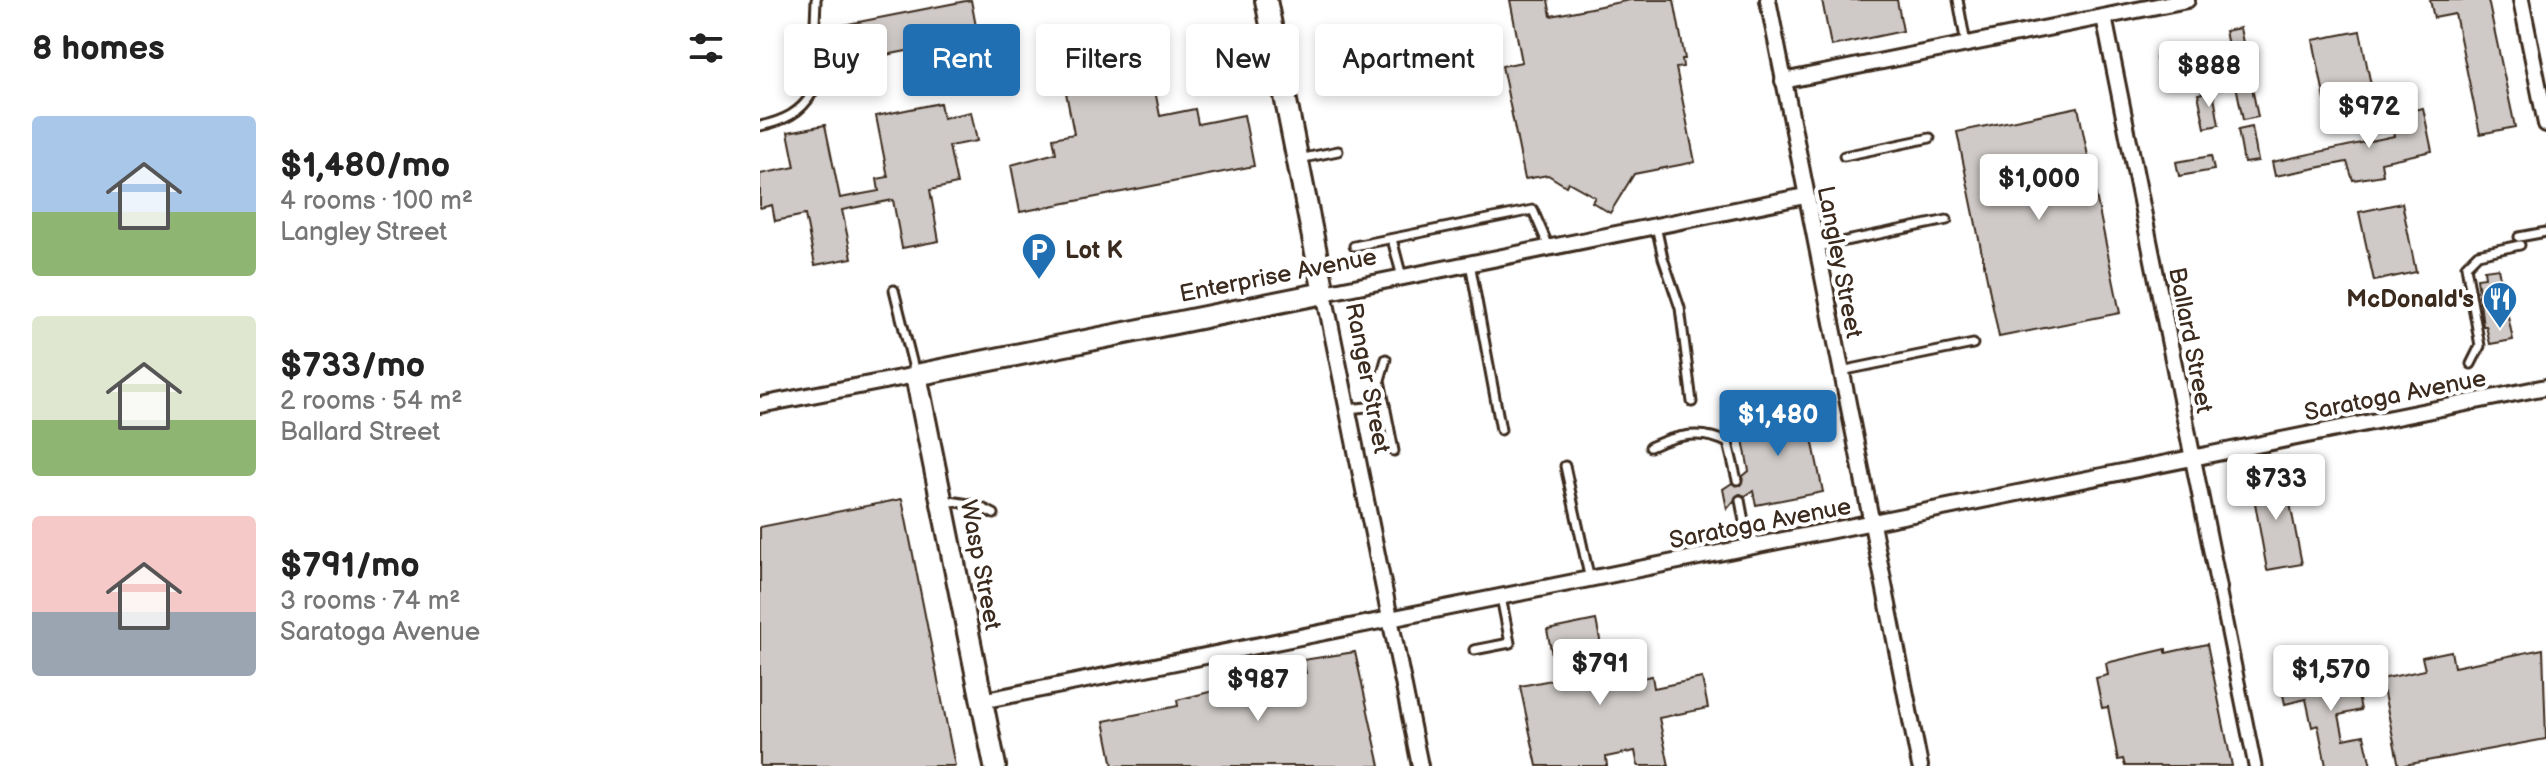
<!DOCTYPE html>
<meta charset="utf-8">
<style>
body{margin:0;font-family:"Balsamiq Sans",sans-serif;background:#f6f6f6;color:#222;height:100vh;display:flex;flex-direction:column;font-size:30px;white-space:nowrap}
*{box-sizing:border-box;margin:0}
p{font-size:26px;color:#767676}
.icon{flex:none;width:44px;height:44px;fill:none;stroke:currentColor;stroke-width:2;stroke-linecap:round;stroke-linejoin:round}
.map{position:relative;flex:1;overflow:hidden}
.details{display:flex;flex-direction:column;background:#fff;width:760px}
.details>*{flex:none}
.banner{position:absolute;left:24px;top:24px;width:760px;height:72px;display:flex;gap:16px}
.price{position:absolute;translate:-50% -68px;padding:0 18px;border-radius:8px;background:#fff;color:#222;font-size:26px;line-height:52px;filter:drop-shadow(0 2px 4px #0008)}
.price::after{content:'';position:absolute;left:50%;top:48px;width:24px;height:18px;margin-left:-12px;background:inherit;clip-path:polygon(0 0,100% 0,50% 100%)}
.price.active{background:#1f6fb2;color:#fff}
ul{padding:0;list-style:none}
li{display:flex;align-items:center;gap:24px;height:200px;padding:0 32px}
li span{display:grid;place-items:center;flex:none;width:224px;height:160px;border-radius:8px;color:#555}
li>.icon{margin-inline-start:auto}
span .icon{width:96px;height:96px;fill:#fffc;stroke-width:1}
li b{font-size:34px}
h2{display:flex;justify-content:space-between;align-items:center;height:96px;padding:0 32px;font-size:34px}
.tag{padding:0 28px;border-radius:8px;background:#fff;box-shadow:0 4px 12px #0003;font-size:28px;line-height:72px}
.tag.active{background:#1f6fb2;color:#fff}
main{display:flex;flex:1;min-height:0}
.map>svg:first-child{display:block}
</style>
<main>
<section class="details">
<h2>8 homes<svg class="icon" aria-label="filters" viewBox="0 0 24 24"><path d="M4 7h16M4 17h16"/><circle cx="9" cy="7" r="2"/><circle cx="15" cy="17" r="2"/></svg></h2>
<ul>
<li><span style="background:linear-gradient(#a9c7e8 60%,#8fb573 0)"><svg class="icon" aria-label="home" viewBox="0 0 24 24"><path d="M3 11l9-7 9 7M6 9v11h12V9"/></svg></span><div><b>$1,480/mo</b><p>4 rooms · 100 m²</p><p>Langley Street</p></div></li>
<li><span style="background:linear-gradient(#dfe7d0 65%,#8fb573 0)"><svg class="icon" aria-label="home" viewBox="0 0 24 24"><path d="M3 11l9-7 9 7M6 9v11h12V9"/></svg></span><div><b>$733/mo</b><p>2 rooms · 54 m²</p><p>Ballard Street</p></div></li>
<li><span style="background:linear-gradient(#f6c9c9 60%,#9aa5b1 0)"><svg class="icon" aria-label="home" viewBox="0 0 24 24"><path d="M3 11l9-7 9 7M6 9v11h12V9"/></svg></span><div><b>$791/mo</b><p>3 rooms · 74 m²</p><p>Saratoga Avenue</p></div></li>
</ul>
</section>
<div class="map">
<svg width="1786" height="766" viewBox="0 0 1786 766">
<rect width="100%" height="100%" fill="#fff"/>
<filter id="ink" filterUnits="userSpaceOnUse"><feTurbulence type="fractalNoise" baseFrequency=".0125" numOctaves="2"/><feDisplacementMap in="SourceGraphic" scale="16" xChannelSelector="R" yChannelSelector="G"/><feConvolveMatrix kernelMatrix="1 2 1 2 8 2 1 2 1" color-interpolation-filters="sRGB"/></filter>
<g filter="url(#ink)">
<!-- building -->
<g fill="#cfcac7" stroke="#3b2a1e" stroke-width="2">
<path d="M211 0 218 37 85 63 78 26Z"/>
<path d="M750 0H788L791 16 870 0H914L925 59H922L923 67 916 68 935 162 874 174 850 213 832 202 835 197 808 182 806 186 788 175 765 179 742 66 762 62Z"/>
<path d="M1062 0H1137L1143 31 1071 46Z"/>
<path d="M1670 0H1728L1755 127 1720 134 1695 14 1674 18Z"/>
<path d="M363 26 365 33 383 29 400 116 435 109 438 124 484 115 494 166 260 212 251 165 296 153 293 138 314 134 297 46 312 43 310 37Z"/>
<path d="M1480 28 1498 117 1483 120 1465 31Z"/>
<path d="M1600 31 1612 90 1565 100 1553 40Z"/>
<path d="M1438 49 1441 64 1399 72 1396 58Z"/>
<path d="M1453 91 1459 125 1445 128 1438 94Z"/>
<path d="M180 103 183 118 211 112 217 141 189 146 197 184 170 190 179 241 142 248 133 200 82 210 92 258 55 265 45 215 15 221 12 205 0 208V174L35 167 28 132 65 125 80 198 119 191 117 179 128 177 116 116Z"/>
<path d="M1318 107 1360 313 1239 337 1197 132Z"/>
<path d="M1663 108 1672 151 1621 162 1623 175 1593 180 1587 162 1515 176 1512 162 1634 136 1631 115Z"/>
<path d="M1492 127 1498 161 1484 163 1478 130Z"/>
<path d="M1451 156 1454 170 1419 176 1416 162Z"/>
<path d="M1642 203 1656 272 1614 281 1599 212Z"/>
<path d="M1738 268 1753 340 1730 344 1726 326H1723L1717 278 1725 277 1724 270Z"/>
<path d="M1045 405 1063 492 996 505 993 491 985 496 980 494 967 509 963 489 972 483 981 485 983 476 989 471 979 418Z"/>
<path d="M1509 471 1510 480 1525 478 1542 564 1507 570 1490 475Z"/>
<path d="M142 499 195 766H0V527Z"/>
<path d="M836 620 849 684 892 676 894 688 942 678 948 708 899 718 909 766H878L875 751 846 757 847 766H777L760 686 797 679 787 630Z"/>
<path d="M1447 644 1472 766H1365L1363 759 1358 760 1348 707 1342 708 1336 678 1348 675 1346 663 1406 649V653Z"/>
<path d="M1783 649 1786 739 1639 766 1621 679 1665 670 1662 657 1691 651 1694 667Z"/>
<path d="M595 652 620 766H353L344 721 418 706 417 700 490 682 487 667 507 663 511 680 546 673 543 660Z"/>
<path d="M1592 666 1601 710 1579 715 1584 739 1604 735 1611 766H1566L1558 725 1552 727 1546 699 1525 704 1520 680Z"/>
</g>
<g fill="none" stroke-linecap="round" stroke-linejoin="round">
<!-- service casing -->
<g stroke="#3b2a1e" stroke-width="13">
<g id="service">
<path d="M1198 0 1206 44"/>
<path d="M0 126C23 121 41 113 52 93L56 0"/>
<path d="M1084 156 1170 138"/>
<path d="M539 159 578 151"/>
<path d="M896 226 903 258 920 308 932 402"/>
<path d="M1759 237 1786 232"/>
<path d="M632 239 642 277"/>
<path d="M594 246 773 210 789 247"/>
<path d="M1057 247 1187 220"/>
<path d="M710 263 741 430"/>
<path d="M134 290 155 373"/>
<path d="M626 359 620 380 634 451"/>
<path d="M1711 364 1720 346 1706 266 1718 254 1760 245"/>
<path d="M1081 371 1213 344"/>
<path d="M588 409 625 405"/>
<path d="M890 447C916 435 942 429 968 443L977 480"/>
<path d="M805 466 830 580"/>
<path d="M183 500 216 505 234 514"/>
<path d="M980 500 989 548"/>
<path d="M714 650 750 643 741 597"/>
</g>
</g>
<!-- pedestrian casing -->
<g stroke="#3b2a1e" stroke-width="17">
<path id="pedestrian" d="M1459 588 1495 766"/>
</g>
<!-- minor casing -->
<g stroke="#3b2a1e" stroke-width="20">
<g id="minor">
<path d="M1008 0 1160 766"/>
<path d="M1761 0 1786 124"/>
<path d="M1344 17 1459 588"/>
<path d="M1023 81 1427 0"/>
<path d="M0 405 156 375"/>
<path d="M221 701 1786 387"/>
<path d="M660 766 564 293 1045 196"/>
</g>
</g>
<!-- secondary casing -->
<g stroke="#3b2a1e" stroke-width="26">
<path id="secondary" d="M235 766 156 375 564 293 506 0"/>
</g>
<!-- service -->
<use href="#service" stroke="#fff" stroke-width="7"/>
<!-- pedestrian -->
<use href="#pedestrian" stroke="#fff" stroke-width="11"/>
<!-- minor -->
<use href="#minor" stroke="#fff" stroke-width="14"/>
<!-- secondary -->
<use href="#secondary" stroke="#fff" stroke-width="20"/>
</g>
</g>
<!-- icons -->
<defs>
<g id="parking-pin" transform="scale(1.8)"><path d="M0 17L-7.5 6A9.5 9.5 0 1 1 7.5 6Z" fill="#1f6fb2" stroke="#fff"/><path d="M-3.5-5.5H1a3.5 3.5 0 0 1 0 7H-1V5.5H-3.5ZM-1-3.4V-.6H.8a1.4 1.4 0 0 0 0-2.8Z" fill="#fff"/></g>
<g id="restaurant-pin" transform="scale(1.8)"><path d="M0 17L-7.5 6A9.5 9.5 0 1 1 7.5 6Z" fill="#1f6fb2" stroke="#fff"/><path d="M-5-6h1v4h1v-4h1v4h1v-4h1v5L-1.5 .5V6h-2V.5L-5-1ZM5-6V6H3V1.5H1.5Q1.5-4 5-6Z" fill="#fff"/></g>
</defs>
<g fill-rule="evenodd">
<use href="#parking-pin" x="279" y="250"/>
<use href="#restaurant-pin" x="1740" y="299"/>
</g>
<g text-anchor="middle" stroke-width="8" stroke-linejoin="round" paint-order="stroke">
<!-- poi labels -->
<g font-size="24" font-weight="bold" fill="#3b2a1e" stroke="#fff" text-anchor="start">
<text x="305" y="258">Lot K</text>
<text x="1714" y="307" text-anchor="end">McDonald's</text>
</g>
<!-- street labels -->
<g font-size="24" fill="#3b2a1e" stroke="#fff">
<text transform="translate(1080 262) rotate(79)" y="8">Langley Street</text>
<text transform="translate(518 275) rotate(-11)" y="8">Enterprise Avenue</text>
<text transform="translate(1431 340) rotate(79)" y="8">Ballard Street</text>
<text transform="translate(608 378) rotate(79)" y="8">Ranger Street</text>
<text transform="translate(1635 395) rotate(-11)" y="8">Saratoga Avenue</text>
<text transform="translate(1000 523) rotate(-11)" y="8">Saratoga Avenue</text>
<text transform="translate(221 565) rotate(79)" y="8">Wasp Street</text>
</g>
</g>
</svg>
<b class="price" style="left:1449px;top:109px">$888</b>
<b class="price" style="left:1609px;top:150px">$972</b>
<b class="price" style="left:1279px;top:222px">$1,000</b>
<b class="price active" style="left:1018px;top:458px">$1,480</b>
<b class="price" style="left:1516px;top:522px">$733</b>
<b class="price" style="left:840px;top:707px">$791</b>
<b class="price" style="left:1571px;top:713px">$1,570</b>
<b class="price" style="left:498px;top:723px">$987</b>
<div class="banner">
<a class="tag">Buy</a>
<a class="tag active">Rent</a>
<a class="tag">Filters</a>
<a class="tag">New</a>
<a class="tag">Apartment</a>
</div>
</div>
</main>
